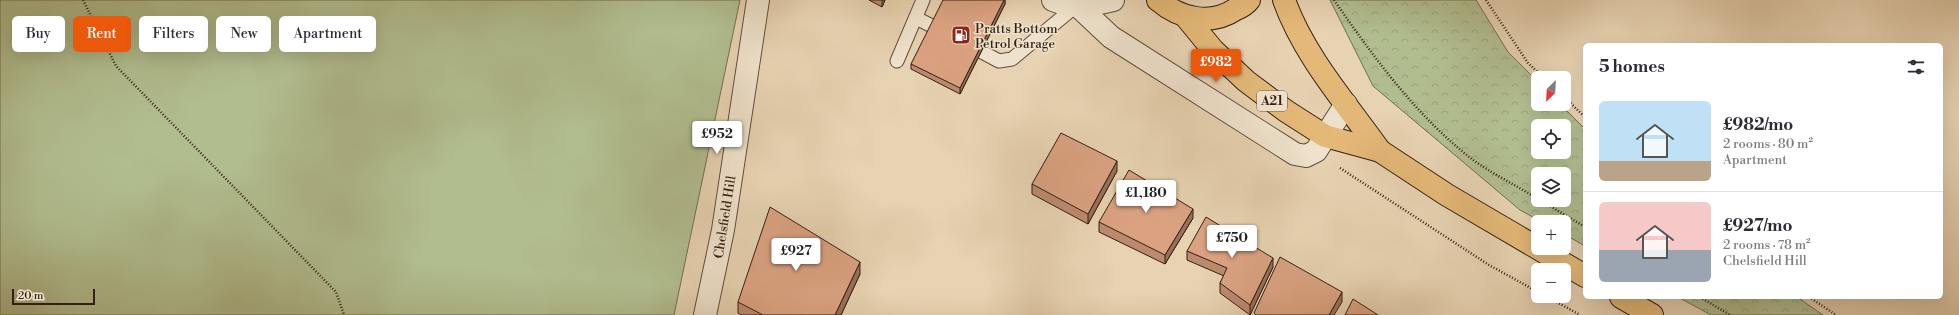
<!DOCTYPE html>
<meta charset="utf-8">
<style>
body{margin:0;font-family:"Libre Bodoni",serif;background:#f7f7f7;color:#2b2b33;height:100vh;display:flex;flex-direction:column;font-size:15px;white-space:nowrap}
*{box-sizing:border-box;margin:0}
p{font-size:13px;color:#7c7c81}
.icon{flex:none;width:22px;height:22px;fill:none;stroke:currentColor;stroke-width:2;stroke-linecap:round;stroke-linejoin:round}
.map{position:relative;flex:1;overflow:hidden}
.side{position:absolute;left:1583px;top:43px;width:360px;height:256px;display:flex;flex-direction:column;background:#fff;border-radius:6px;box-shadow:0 4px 16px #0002}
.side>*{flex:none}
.guide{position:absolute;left:12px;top:16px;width:380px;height:36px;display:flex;gap:8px}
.needle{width:26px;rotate:204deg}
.controls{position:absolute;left:1531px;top:71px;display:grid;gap:8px}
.controls a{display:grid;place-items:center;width:40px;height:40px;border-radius:6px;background:#fff;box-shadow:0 4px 16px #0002;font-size:20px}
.scale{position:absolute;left:12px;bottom:10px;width:83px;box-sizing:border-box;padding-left:4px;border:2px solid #331f14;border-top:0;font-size:11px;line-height:14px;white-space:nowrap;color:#331f14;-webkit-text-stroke:3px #efe2cc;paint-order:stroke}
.price{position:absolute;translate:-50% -34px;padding:0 9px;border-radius:4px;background:#fff;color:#222;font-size:13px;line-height:26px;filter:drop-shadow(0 1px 2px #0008)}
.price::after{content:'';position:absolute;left:50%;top:24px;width:12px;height:9px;margin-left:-6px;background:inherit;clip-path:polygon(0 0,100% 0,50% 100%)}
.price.on{background:#ea580c;color:#fff}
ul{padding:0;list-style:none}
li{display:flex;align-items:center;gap:12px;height:100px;padding:0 16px}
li+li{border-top:1px solid #e1e1e2}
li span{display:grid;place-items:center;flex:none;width:112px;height:80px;border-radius:6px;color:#555}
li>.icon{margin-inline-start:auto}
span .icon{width:48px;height:48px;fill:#fffc;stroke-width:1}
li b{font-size:17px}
h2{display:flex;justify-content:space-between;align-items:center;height:48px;padding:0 16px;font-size:17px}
.tag{padding:0 14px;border-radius:6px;background:#fff;box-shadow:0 4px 16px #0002;font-size:14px;line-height:36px}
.tag.on{background:#ea580c;color:#fff}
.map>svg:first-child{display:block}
</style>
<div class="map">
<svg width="1959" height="315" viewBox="0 0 1959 315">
<defs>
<pattern id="forest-crowns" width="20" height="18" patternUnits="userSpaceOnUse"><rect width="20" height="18" fill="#b1bd8f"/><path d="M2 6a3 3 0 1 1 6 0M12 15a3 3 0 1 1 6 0" fill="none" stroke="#99a27a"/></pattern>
</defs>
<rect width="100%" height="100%" fill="#e7d2b1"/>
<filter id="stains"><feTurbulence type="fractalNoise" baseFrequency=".005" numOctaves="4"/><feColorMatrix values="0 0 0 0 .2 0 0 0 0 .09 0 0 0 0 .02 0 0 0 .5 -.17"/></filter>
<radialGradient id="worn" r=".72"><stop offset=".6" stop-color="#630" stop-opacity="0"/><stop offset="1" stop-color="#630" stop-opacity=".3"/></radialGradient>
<!-- grass -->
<path fill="#b1bd8f" stroke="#726e52" d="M0 0H740L674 315H0Z"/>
<!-- forest -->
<g fill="url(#forest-crowns)" stroke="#726e52" fill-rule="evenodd">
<path d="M1330 0H1476L1508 52 1538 82V104H1560L1585 129V246L1564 234V222H1542L1520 210 1373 86ZM1538 126H1564V152H1538ZM1538 174H1564V200H1538Z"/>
<path d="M1678 297H1797L1823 315H1711Z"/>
</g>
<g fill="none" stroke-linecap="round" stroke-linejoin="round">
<!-- service casing -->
<g stroke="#604c3b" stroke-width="15">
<g id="service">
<path d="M916 18 946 33"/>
<path d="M965 43 999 61 1012 59 1077 5"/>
<path d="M897 61 923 0"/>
</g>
</g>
<!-- minor casing -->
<g stroke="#604c3b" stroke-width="24">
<path id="minor" d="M1077 5 1111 37 1295 154 1306 156 1316 151 1346 104"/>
</g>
<!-- tertiary casing -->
<g stroke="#604c3b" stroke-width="24">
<g id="tertiary">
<path d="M1053 0C1072 8 1093 5 1113 0"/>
<path d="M705 315 723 230 758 0"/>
</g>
</g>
<!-- trunk casing -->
<g stroke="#331f14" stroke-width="24">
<g id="trunk">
<path d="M1158 0C1180 19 1211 26 1236 9 1241 7 1246 4 1249 0"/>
<path d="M1284 0C1304 56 1346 103 1380 151"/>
<path d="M1186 17 1213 50 1246 81 1286 111 1325 136 1380 151 1447 195 1585 276"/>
<path d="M1621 297 1652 315"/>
</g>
</g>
<!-- path -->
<g stroke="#331f14" stroke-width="2.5" stroke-dasharray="1 2" stroke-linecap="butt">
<path d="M83 0 116 66 336 292 344 315"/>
<path d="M1334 0C1373 56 1414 113 1468 156 1488 172 1516 185 1538 199"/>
<path d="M1486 0 1528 63 1544 78"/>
<path d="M1564 97 1585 117"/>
<path d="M1340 168 1489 265 1538 292"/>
<path d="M1540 200 1585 227"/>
<path d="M1546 296 1580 315"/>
<path d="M1700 297 1730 315"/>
<path d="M1809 297 1836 315"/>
</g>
<!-- service -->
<use href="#service" stroke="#efe2cc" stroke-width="13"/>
<!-- minor -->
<use href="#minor" stroke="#efe2cc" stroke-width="22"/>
<!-- tertiary -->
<use href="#tertiary" stroke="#efe2cc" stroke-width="22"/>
<!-- trunk -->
<use href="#trunk" stroke="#e4b978" stroke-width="22"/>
</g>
<!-- wall -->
<g fill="#bc8b6f" stroke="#331f14">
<path d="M869 0H885L882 7Z"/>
<path d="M1005 0V4L960 94 911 69V64Z"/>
<path d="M1117 171 1088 224 1032 194V184Z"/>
<path d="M1193 218 1165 264 1099 232V222Z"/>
<path d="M1187 251 1273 267 1250 315 1220 293V283L1224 276 1187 260Z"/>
<path d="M860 274 841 315H741L738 313V302Z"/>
</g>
<!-- shaded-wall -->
<g fill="#99715a" stroke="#331f14">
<path d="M882 0H885L882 7Z"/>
<path d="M1004 0H1005V4L960 94V88Z"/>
<path d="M1117 161V171L1088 224V214Z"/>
<path d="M1193 209V218L1165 264V255Z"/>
<path d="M1273 258V267L1250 315V305Z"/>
<path d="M860 262V274L841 315H835Z"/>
<path d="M1342 292V302L1334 315H1329Z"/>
</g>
<!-- building -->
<g fill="#dba281" stroke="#331f14">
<path d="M943 0H1004L960 88 911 64Z"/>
<path d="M1061 133 1117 161 1088 214 1032 184Z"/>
<path d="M1129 170 1193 209 1165 255 1099 222Z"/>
<path d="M770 207 860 262 835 315H763L738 302Z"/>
<path d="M1206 217 1273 258 1250 305 1220 283 1227 268 1187 251Z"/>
<path d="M1280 257 1342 292 1329 315H1256L1254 313Z"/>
<path d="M1353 299 1378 315H1345Z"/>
</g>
<!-- icons -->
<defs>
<g id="fuel-square" transform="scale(1)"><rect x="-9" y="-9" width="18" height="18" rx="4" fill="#8f2418" stroke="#efe2cc"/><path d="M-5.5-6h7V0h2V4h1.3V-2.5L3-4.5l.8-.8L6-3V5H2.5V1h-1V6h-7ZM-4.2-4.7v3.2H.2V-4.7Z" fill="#fff"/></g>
</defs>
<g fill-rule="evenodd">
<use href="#fuel-square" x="961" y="35"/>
</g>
<g text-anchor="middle" stroke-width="3" stroke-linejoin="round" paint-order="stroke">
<!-- shield labels -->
<rect fill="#efe2cc" stroke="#6b5a4b" stroke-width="1" x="1257" y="91" width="30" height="20" rx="3"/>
<g font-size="12" font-weight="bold" fill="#331f14">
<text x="1272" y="105">A21</text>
</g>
<!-- poi labels -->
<g font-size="13" fill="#331f14" stroke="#efe2cc" text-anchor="start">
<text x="975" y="33">Pratts Bottom<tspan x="975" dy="15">Petrol Garage</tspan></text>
</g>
<!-- street labels -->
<g font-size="13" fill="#331f14" stroke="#efe2cc">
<text transform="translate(724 217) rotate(-81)" y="5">Chelsfield Hill</text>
</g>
</g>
<rect width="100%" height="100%" filter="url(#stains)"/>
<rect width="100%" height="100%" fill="url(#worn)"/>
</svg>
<div class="controls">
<a><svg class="needle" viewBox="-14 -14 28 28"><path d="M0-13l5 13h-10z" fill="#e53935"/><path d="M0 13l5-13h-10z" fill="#7c7c81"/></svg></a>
<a><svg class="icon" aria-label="locate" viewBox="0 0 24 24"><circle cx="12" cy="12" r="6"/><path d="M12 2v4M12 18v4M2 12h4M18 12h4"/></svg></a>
<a><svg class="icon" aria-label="layers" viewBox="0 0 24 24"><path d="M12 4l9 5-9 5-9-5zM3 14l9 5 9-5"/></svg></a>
<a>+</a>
<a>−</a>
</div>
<div class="scale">20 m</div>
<b class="price on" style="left:1216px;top:83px">£982</b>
<b class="price" style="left:717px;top:155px">£952</b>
<b class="price" style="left:1146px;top:214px">£1,180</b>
<b class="price" style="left:1232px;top:259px">£750</b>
<b class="price" style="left:796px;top:272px">£927</b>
<div class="guide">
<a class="tag">Buy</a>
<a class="tag on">Rent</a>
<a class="tag">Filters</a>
<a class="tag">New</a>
<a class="tag">Apartment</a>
</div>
<section class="side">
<h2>5 homes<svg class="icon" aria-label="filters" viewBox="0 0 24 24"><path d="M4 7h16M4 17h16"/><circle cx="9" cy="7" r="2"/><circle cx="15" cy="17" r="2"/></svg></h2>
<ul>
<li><span style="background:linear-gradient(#bfe0f5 75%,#b9a48a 0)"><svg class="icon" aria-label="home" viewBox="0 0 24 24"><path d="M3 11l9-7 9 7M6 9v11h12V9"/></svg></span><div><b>£982/mo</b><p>2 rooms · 80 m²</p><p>Apartment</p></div></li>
<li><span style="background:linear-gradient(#f6c9c9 60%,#9aa5b1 0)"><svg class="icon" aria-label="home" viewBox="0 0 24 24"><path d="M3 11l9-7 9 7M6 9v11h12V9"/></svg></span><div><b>£927/mo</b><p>2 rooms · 78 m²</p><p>Chelsfield Hill</p></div></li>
</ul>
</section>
</div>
